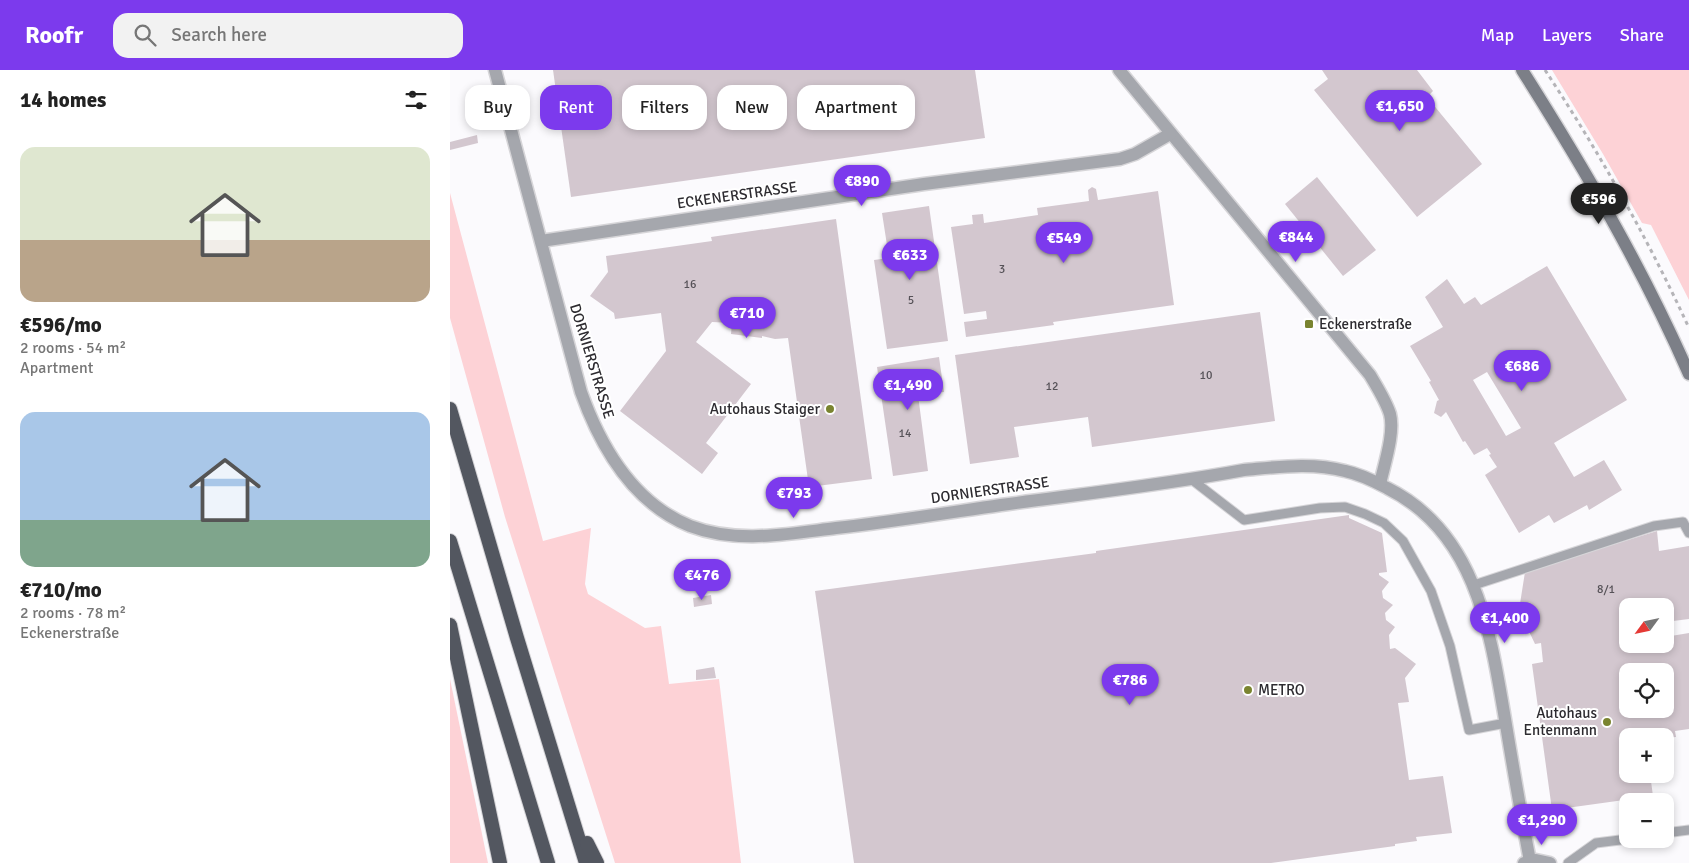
<!DOCTYPE html>
<meta charset="utf-8">
<style>
body{margin:0;font-family:Signika,sans-serif;background:#f2f2f2;color:#222;height:100vh;display:flex;flex-direction:column;font-size:19px;white-space:nowrap}
*{box-sizing:border-box;margin:0}
p{font-size:16px;color:#767676}
.icon{flex:none;width:28px;height:28px;fill:none;stroke:currentColor;stroke-width:2;stroke-linecap:round;stroke-linejoin:round}
.map{position:relative;flex:1;overflow:hidden}
.side{display:flex;flex-direction:column;background:#fff;width:450px}
.side>*{flex:none}
.top-card{position:absolute;left:15px;top:15px;width:475px;height:45px;display:flex;gap:10px}
.needle{width:32px;rotate:237deg}
.controls{position:absolute;left:1169px;top:528px;display:grid;gap:10px}
.controls a{display:grid;place-items:center;width:55px;height:55px;border-radius:10px;background:#fff;box-shadow:0 2px 8px #0003;font-size:25px}
.price{position:absolute;translate:-50% -42px;padding:0 11px;border-radius:18px;background:#7c3aed;color:#fff;font-size:16px;line-height:32px;filter:drop-shadow(0 1px 2px #0008)}
.price::after{content:'';position:absolute;left:50%;top:30px;width:15px;height:11px;margin-left:-8px;background:inherit;clip-path:polygon(0 0,100% 0,50% 100%)}
.price.current{background:#222;color:#fff}
ul{padding:0;list-style:none}
li{display:grid;align-content:center;gap:10px;height:265px;padding:0 20px}
li span{display:grid;place-items:center;height:155px;border-radius:15px;color:#555}
li>.icon{margin-inline-start:auto}
span .icon{width:90px;height:90px;fill:#fffc;stroke-width:1}
li b{font-size:21px}
h2{display:flex;justify-content:space-between;align-items:center;height:60px;padding:0 20px;font-size:21px}
.tag{padding:0 18px;border-radius:15px;background:#fff;box-shadow:0 2px 8px #0003;font-size:18px;line-height:45px}
.tag.current{background:#7c3aed;color:#fff}
header{display:flex;align-items:center;gap:30px;box-sizing:border-box;height:70px;padding:0 25px;background:#7c3aed;color:#fff}
header strong{font-size:24px}
nav{display:flex;gap:28px;margin-inline-start:auto;font-size:18px}
.search{width:350px;height:45px;background:#f2f2f2;display:flex;align-items:center;gap:12px;box-sizing:border-box;padding:0 18px;border-radius:15px;color:#767676;font-size:19px}
main{display:flex;flex:1;min-height:0}
.map>svg:first-child{display:block}
</style>
<header>
<strong>Roofr</strong>
<div class="search"><svg class="icon" aria-label="search" viewBox="0 0 24 24"><circle cx="10" cy="10" r="6"/><path d="M15 15l6 6"/></svg>Search here</div>
<nav><a>Map</a><a>Layers</a><a>Share</a></nav>
</header>
<main>
<section class="side">
<h2>14 homes<svg class="icon" aria-label="filters" viewBox="0 0 24 24"><path d="M4 7h16M4 17h16"/><circle cx="9" cy="7" r="2"/><circle cx="15" cy="17" r="2"/></svg></h2>
<ul>
<li><span style="background:linear-gradient(#dfe7d0 60%,#b9a48a 0)"><svg class="icon" aria-label="home" viewBox="0 0 24 24"><path d="M3 11l9-7 9 7M6 9v11h12V9"/></svg></span><div><b>€596/mo</b><p>2 rooms · 54 m²</p><p>Apartment</p></div></li>
<li><span style="background:linear-gradient(#a9c7e8 70%,#7fa58c 0)"><svg class="icon" aria-label="home" viewBox="0 0 24 24"><path d="M3 11l9-7 9 7M6 9v11h12V9"/></svg></span><div><b>€710/mo</b><p>2 rooms · 78 m²</p><p>Eckenerstraße</p></div></li>
</ul>
</section>
<div class="map">
<svg width="1239" height="793" viewBox="0 0 1239 793">
<rect width="100%" height="100%" fill="#fbfafd"/>
<!-- green -->
<g fill="#fdd2d6">
<path d="M1102 0H1239V230L1201 155 1192 153 1153 84Z"/>
<path d="M0 123 93 471 141 458 135 514 138 524 195 558 211 556 219 614 269 609 291 793H165L55 447 0 248Z"/>
<path d="M0 609 38 793H0Z"/>
</g>
<!-- building -->
<g fill="#d3c7cf" fill-rule="evenodd">
<path d="M103 0H525L535 68 121 127Z"/>
<path d="M872 0H967L983 21 977 27 1032 94 967 147 864 20 878 9Z"/>
<path d="M27 65 28 73 0 80V72Z"/>
<path d="M867 107 926 180 893 206 835 134Z"/>
<path d="M642 117 646 119 648 130 708 121 724 235 603 252 604 255 516 267 514 252 537 249 536 241 514 244 501 157 523 154 522 145 533 144 534 153 588 145 587 138 639 131 638 120Z"/>
<path d="M479 136 498 271 437 279 424 190 439 188 432 143Z"/>
<path d="M386 149 422 409 359 417 338 268 325 269 312 266V268L281 264 282 253 262 252 246 272 301 314 256 373 268 383 252 404 170 341 216 281 211 243 165 249 164 243 140 226 158 202 156 186 262 171 261 167Z"/>
<path d="M1097 196 1177 330 1104 373 1124 407 1154 390 1172 420 1139 440 1137 435 1104 453 1099 445 1069 463 1035 405 1047 397 1039 385 1041 384 1037 378 1024 385 1015 371 1013 372 996 342 991 347 984 343 987 331 989 330 979 312 981 311 960 276 993 257 975 227 997 209 1014 234 1025 227 1031 235ZM1037 302 1071 358 1056 366 1023 310Z"/>
<path d="M810 242 825 351 642 377 638 347 564 357 569 387 520 394 505 285Z"/>
<path d="M489 287 494 322 468 325 478 401 443 406 427 297Z"/>
<path d="M899 445V448L932 463 937 502 929 503V505L939 512 932 521 933 528 943 535 935 543 936 550 945 557 939 565 940 579 945 578 966 594 955 608 959 632 948 633 959 710 993 706 1002 763 966 767 967 771 945 774V776L821 793H404L365 521 646 483V481Z"/>
<path d="M1207 461 1209 481 1239 476V549L1215 552V536H1178V574H1215V567L1239 563V659L1225 661 1226 667 1215 668V666H1178V704H1200L1203 726 1102 740 1082 594 1093 592 1091 573 1085 574 1069 540 1075 502ZM1178 601H1215V639H1178Z"/>
<path d="M261 525 262 534 244 537 243 528Z"/>
<path d="M264 597 266 608 246 610V600Z"/>
</g>
<g fill="none" stroke-linecap="round" stroke-linejoin="round">
<!-- service casing -->
<g stroke="#d6d5d8" stroke-width="11">
<g id="service">
<path d="M741 409 794 450 870 438 895 437 915 444 934 453 953 471 981 521 1000 576 1019 660 1056 653"/>
<path d="M1024 515 1204 456 1233 452 1239 463"/>
<path d="M1215 763 1239 760"/>
<path d="M1118 793 1146 773 1178 769"/>
</g>
</g>
<!-- minor casing -->
<g stroke="#d6d5d8" stroke-width="15">
<g id="minor">
<path d="M45 0 131 322C151 378 183 433 240 456 287 474 337 464 386 458 441 452 496 443 551 435 632 424 713 415 794 400 828 397 862 392 895 401 910 404 924 411 937 418 1026 462 1040 561 1055 649 1063 697 1071 744 1080 791"/>
<path d="M669 0 920 305C927 317 936 331 940 344 945 363 934 395 930 414"/>
<path d="M91 171 474 114 670 89 685 84 720 64"/>
<path d="M1074 793 1086 790 1100 793"/>
</g>
</g>
<!-- secondary casing -->
<g stroke="#d6d5d8" stroke-width="15">
<path id="secondary" d="M1072 0C1134 98 1192 197 1239 304"/>
</g>
<!-- trunk casing -->
<g stroke="#d6d5d8" stroke-width="16">
<g id="trunk">
<path d="M0 339 67 568 136 793"/>
<path d="M0 471 98 793"/>
<path d="M0 555 50 793"/>
<path d="M137 773 147 793"/>
</g>
</g>
<!-- path -->
<path stroke="#b5b4b8" stroke-width="3" stroke-dasharray="4 4" stroke-linecap="butt" d="M1095 0C1149 82 1198 169 1239 258"/>
<!-- service -->
<use href="#service" stroke="#a5a7ad" stroke-width="9"/>
<!-- minor -->
<use href="#minor" stroke="#a5a7ad" stroke-width="12"/>
<!-- secondary -->
<use href="#secondary" stroke="#7c7f87" stroke-width="12"/>
<!-- trunk -->
<use href="#trunk" stroke="#535760" stroke-width="14"/>
</g>
<!-- markers -->
<g fill="#7a8430" stroke="#fff" stroke-width="2">
<rect x="854" y="249" width="10" height="10" rx="2.5"/>
<circle cx="380" cy="339" r="5"/>
<circle cx="798" cy="620" r="5"/>
<circle cx="1157" cy="652" r="5"/>
</g>
<g text-anchor="middle" stroke-width="4" stroke-linejoin="round" paint-order="stroke">
<!-- number labels -->
<g font-size="12" fill="#565258">
<text x="552" y="203">3</text>
<text x="240" y="218">16</text>
<text x="461" y="234">5</text>
<text x="756" y="309">10</text>
<text x="602" y="320">12</text>
<text x="455" y="367">14</text>
<text x="1156" y="523">8/1</text>
</g>
<!-- street labels -->
<g font-size="15" fill="#2d2b30" stroke="#fff">
<text transform="translate(287 125) rotate(-8)" y="5">ECKENERSTRASSE</text>
<text transform="translate(142 291) rotate(73)" y="5">DORNIERSTRASSE</text>
<text transform="translate(540 420) rotate(-8)" y="5">DORNIERSTRASSE</text>
</g>
<!-- poi labels -->
<g font-size="15" fill="#2d2b30" stroke="#fff" text-anchor="start">
<text x="869" y="259">Eckenerstraße</text>
<text x="370" y="344" text-anchor="end">Autohaus Staiger</text>
<text x="808" y="625">METRO</text>
<text x="1147" y="648" text-anchor="end">Autohaus<tspan x="1147" dy="17">Entenmann</tspan></text>
</g>
</g>
</svg>
<div class="controls">
<a><svg class="needle" viewBox="-14 -14 28 28"><path d="M0-13l5 13h-10z" fill="#e53935"/><path d="M0 13l5-13h-10z" fill="#767676"/></svg></a>
<a><svg class="icon" aria-label="locate" viewBox="0 0 24 24"><circle cx="12" cy="12" r="6"/><path d="M12 2v4M12 18v4M2 12h4M18 12h4"/></svg></a>
<a>+</a>
<a>−</a>
</div>
<b class="price" style="left:950px;top:62px">€1,650</b>
<b class="price" style="left:412px;top:137px">€890</b>
<b class="price current" style="left:1149px;top:155px">€596</b>
<b class="price" style="left:846px;top:193px">€844</b>
<b class="price" style="left:614px;top:194px">€549</b>
<b class="price" style="left:460px;top:211px">€633</b>
<b class="price" style="left:297px;top:269px">€710</b>
<b class="price" style="left:1072px;top:322px">€686</b>
<b class="price" style="left:458px;top:341px">€1,490</b>
<b class="price" style="left:344px;top:449px">€793</b>
<b class="price" style="left:252px;top:531px">€476</b>
<b class="price" style="left:1055px;top:574px">€1,400</b>
<b class="price" style="left:680px;top:636px">€786</b>
<b class="price" style="left:1092px;top:776px">€1,290</b>
<div class="top-card">
<a class="tag">Buy</a>
<a class="tag current">Rent</a>
<a class="tag">Filters</a>
<a class="tag">New</a>
<a class="tag">Apartment</a>
</div>
</div>
</main>
